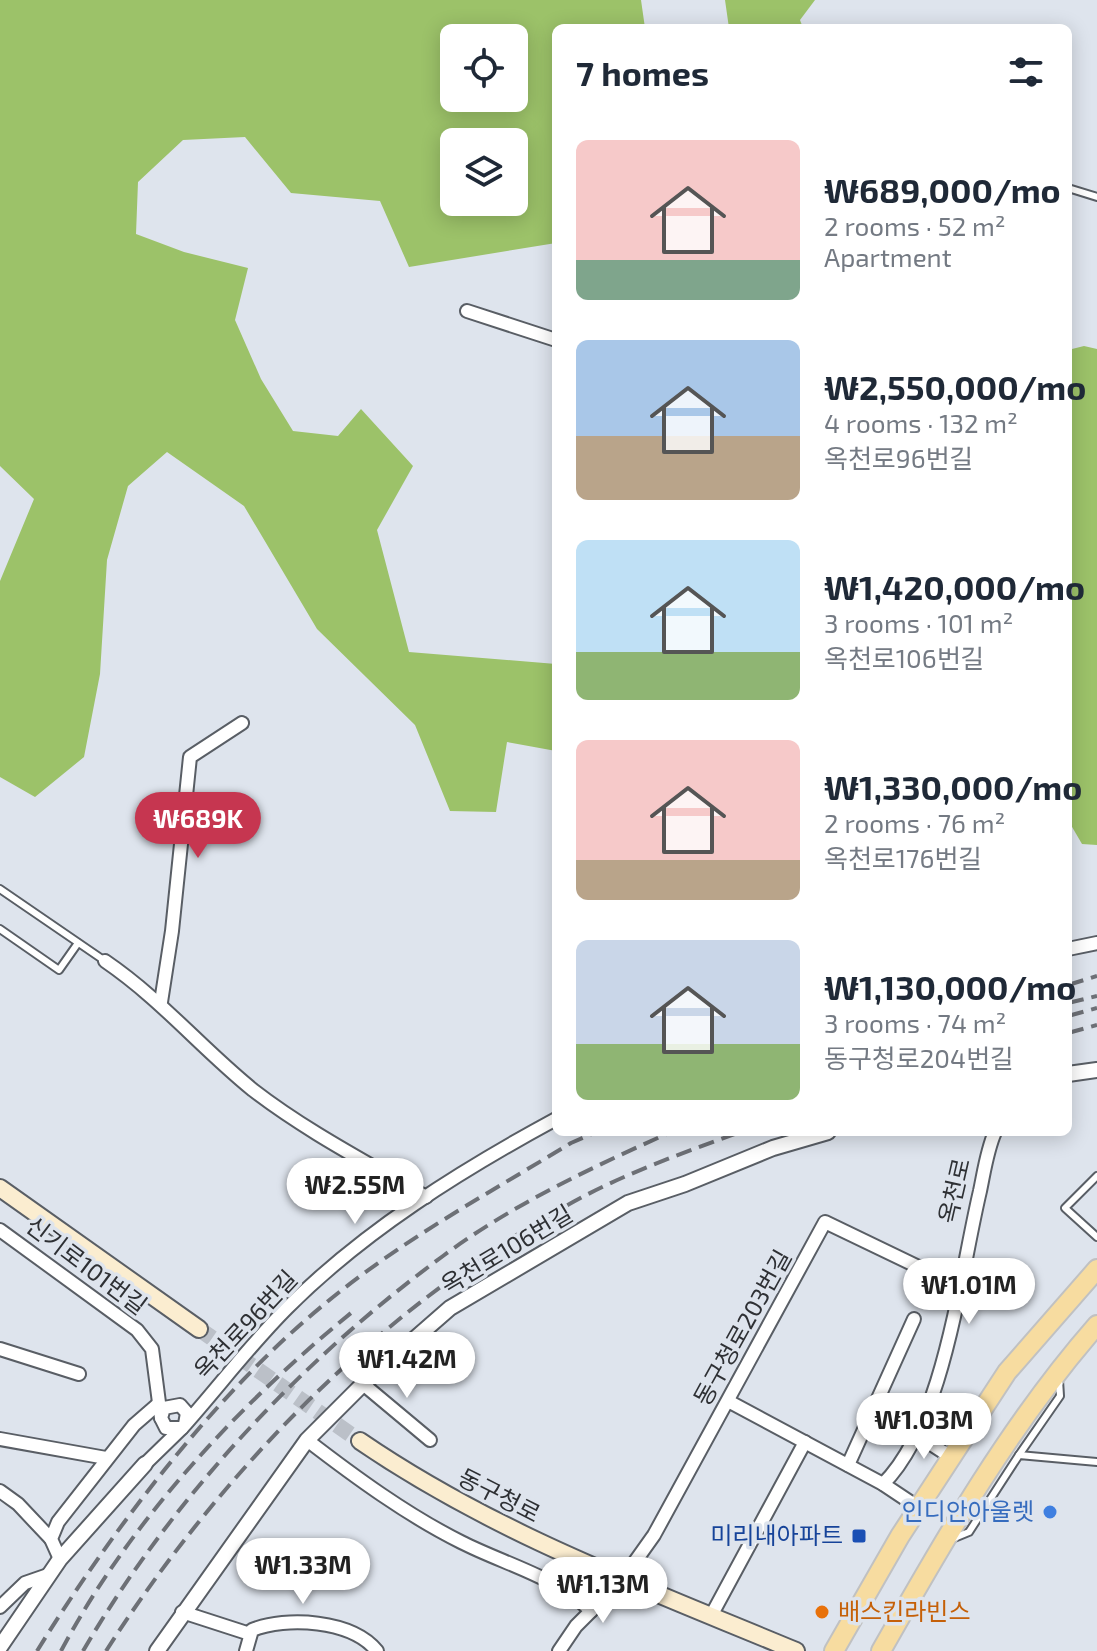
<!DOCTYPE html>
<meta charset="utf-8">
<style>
body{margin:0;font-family:"Exo 2","Noto Sans KR",sans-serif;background:#f2f2f3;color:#1f2937;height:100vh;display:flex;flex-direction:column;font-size:30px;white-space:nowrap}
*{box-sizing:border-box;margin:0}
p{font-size:26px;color:#747a83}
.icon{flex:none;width:44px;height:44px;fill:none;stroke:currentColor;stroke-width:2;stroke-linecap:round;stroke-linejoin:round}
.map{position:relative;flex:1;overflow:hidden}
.details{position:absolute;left:552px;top:24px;width:520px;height:1112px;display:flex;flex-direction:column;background:#fff;border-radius:12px;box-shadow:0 4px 20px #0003}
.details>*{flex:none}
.controls{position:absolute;left:440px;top:24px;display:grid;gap:16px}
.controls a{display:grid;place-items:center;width:88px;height:88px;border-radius:12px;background:#fff;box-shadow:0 4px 20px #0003;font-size:40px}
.price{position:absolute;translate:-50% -68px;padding:0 18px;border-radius:28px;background:#fff;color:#222;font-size:26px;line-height:52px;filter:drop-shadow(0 2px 4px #0008)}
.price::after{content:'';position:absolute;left:50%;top:48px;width:24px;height:18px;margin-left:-12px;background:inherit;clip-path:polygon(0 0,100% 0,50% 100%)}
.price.current{background:#c63650;color:#fff}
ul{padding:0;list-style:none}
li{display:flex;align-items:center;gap:24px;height:200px;padding:0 24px}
li span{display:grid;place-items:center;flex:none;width:224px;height:160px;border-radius:12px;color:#555}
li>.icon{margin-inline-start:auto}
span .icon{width:96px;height:96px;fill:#fffc;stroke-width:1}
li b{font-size:34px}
h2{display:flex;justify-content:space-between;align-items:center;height:96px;padding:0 24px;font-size:34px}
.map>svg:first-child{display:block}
</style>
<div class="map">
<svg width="1097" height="1651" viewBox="0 0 1097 1651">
<rect width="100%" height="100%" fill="#dee4ed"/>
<!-- forest -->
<g fill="#9cc269" fill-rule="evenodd">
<path d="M0 0H641L645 28H556V243L409 267 380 201 291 193 245 137 183 140 138 182 136 234 184 252 248 268 235 320 261 379 293 431 338 436 361 409 413 466 377 530 409 652 556 664V751L507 742 496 812 450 811 415 725 317 629 244 506 167 452 128 486 107 560 100 674 84 757 35 797 0 777V581L34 499 0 466ZM514 38V98H454V38ZM514 142V202H454V142Z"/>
<path d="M725 0H815L800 20 803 28H729Z"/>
<path d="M1084 346 1097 349V845L1082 844 1068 820V350Z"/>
</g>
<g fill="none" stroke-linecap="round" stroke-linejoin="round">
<!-- secondary-tunnel -->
<path stroke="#bbc0c8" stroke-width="16" stroke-dasharray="16 8" stroke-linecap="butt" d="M199 1329 360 1441"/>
<!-- service casing -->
<g stroke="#595e65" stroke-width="10">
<g id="service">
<path d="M1068 188 1097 197"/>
<path d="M0 889 105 961"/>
<path d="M0 929 59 970 78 943"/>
<path d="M1097 1176 1065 1208 1097 1237"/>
<path d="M1019 1455 1060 1396 1059 1380"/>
<path d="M952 1539 969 1532 1019 1455 1097 1462"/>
</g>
</g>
<!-- minor casing -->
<g stroke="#595e65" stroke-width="16">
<g id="minor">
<path d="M467 311 556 340"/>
<path d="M1068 949 1097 943"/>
<path d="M105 961C162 1000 200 1047 253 1090 306 1131 368 1163 426 1197"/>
<path d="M161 1002 172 931 190 757 242 723"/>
<path d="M0 1230 137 1330 152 1349 161 1418"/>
<path d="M0 1349 79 1374"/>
<path d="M363 1384 430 1440"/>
<path d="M728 1401 883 1484 919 1508"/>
<path d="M185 1424 187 1413 180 1405 164 1408 161 1418 166 1428H182C217 1389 249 1346 287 1308 364 1231 460 1171 556 1119"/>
<path d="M917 1435 951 1457"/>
<path d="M0 1439 106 1458"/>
<path d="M307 1440C355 1477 407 1515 461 1542 504 1564 557 1577 591 1611"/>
<path d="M145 1464 182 1428"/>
<path d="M848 1465 914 1319"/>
<path d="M883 1484C944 1424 960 1275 980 1191 984 1172 987 1150 995 1132"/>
<path d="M0 1491 18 1504 51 1539"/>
<path d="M60 1559 51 1539 58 1522 134 1425 157 1405"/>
<path d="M0 1607 25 1583 48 1575"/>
<path d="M182 1612 250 1634"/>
<path d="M711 1616 805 1442"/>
<path d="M246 1651 252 1630C286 1616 352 1620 377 1651"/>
<path d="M559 1651 576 1626 622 1580 654 1535 825 1222 958 1286"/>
</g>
</g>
<!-- tertiary casing -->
<g stroke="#595e65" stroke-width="18">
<g id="tertiary">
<path d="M1068 1074 1097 1070"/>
<path d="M0 1647 60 1559 145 1464"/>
<path d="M157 1651 307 1440 363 1384 450 1308 628 1203 685 1184 773 1148 828 1132"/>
</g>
</g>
<!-- secondary casing -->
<g stroke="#595e65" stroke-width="20">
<g id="secondary">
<path d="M0 1188 199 1329"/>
<path d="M360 1441C496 1534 645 1588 796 1651"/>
</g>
</g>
<!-- primary casing -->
<g stroke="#c0c1c2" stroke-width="22">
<g id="primary">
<path d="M834 1651 900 1536 1007 1372 1097 1269"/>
<path d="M881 1651C945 1538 1011 1423 1097 1325"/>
</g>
</g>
<!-- service -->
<use href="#service" stroke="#fff" stroke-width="6"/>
<!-- minor -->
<use href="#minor" stroke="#fff" stroke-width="12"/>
<!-- tertiary -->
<use href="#tertiary" stroke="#fff" stroke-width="14"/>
<!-- secondary -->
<use href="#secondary" stroke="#fbedd0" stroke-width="16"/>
<!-- primary -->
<use href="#primary" stroke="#f7dca0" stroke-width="18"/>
<!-- rail -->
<g stroke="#6d7076" stroke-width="4" stroke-dasharray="16 8" stroke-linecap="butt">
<path d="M1068 985 1097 976"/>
<path d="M1068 1003 1097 996"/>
<path d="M1068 1016 1097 1008"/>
<path d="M1068 1033 1097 1025"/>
<path d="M37 1651C112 1530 216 1392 327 1302 402 1240 489 1193 571 1143L596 1132"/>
<path d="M61 1651C130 1521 237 1406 351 1313"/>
<path d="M83 1651C173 1497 300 1361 443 1256 513 1204 593 1167 671 1132"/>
<path d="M106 1651C221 1471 383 1305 573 1202 626 1173 683 1153 740 1132"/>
</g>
</g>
<!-- markers -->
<circle fill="#3f7fe0" stroke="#dee4ed" stroke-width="3" cx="1050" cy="1512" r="8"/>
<rect fill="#1a4fb4" stroke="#dee4ed" stroke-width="3" x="851" y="1528" width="16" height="16" rx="4"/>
<circle fill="#e8710a" stroke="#dee4ed" stroke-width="3" cx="822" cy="1612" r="8"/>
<g text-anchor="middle" stroke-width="7" stroke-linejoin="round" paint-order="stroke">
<!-- street labels -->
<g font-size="24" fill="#2e3034" stroke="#dee4ed">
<text transform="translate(955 1191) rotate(-77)" y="8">옥천로</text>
<text transform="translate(507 1250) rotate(-31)" y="8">옥천로106번길</text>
<text transform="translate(86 1266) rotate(37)" y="8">신기로101번길</text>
<text transform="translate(246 1325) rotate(-47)" y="8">옥천로96번길</text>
<text transform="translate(743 1328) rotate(-61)" y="8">동구청로203번길</text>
<text transform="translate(499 1496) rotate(27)" y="8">동구청로</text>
</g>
<!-- shop labels -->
<g font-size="24" fill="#366cbe" stroke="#dee4ed" text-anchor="end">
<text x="1034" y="1520">인디안아울렛</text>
</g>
<!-- transit labels -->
<g font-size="24" fill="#164399" stroke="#dee4ed" text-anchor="end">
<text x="843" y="1544">미리내아파트</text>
</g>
<!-- food labels -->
<g font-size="24" fill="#c56008" stroke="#dee4ed" text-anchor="start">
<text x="838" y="1620">배스킨라빈스</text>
</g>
</g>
</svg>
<div class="controls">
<a><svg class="icon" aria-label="locate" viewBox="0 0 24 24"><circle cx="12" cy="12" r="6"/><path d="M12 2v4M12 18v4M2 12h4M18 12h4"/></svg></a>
<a><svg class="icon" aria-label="layers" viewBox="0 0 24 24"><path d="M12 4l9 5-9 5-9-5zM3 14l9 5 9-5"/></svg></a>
</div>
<b class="price current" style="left:198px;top:860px">₩689K</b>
<b class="price" style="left:355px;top:1226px">₩2.55M</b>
<b class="price" style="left:969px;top:1326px">₩1.01M</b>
<b class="price" style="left:407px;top:1400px">₩1.42M</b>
<b class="price" style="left:924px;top:1461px">₩1.03M</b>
<b class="price" style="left:303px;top:1606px">₩1.33M</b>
<b class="price" style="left:603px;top:1625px">₩1.13M</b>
<section class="details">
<h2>7 homes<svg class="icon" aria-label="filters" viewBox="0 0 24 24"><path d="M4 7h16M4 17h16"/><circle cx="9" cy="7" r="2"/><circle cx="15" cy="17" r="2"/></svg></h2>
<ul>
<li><span style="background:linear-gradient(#f6c9c9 75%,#7fa58c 0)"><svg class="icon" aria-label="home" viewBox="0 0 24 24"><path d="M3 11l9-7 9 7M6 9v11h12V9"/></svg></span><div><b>₩689,000/mo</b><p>2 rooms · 52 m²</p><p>Apartment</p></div></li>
<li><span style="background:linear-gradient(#a9c7e8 60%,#b9a48a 0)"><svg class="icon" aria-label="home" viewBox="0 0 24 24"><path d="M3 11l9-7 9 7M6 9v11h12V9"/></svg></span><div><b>₩2,550,000/mo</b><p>4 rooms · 132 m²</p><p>옥천로96번길</p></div></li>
<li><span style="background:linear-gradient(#bfe0f5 70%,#8fb573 0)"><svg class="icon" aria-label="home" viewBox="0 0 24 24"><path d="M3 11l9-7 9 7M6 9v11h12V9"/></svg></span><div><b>₩1,420,000/mo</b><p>3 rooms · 101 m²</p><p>옥천로106번길</p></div></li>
<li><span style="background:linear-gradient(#f6c9c9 75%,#b9a48a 0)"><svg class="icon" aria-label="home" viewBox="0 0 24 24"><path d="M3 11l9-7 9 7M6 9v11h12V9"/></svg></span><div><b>₩1,330,000/mo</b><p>2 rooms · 76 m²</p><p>옥천로176번길</p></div></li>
<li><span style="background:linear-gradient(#c9d6e8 65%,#8fb573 0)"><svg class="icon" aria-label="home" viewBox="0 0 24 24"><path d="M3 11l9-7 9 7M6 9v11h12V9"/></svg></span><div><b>₩1,130,000/mo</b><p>3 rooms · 74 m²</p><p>동구청로204번길</p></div></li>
</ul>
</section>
</div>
